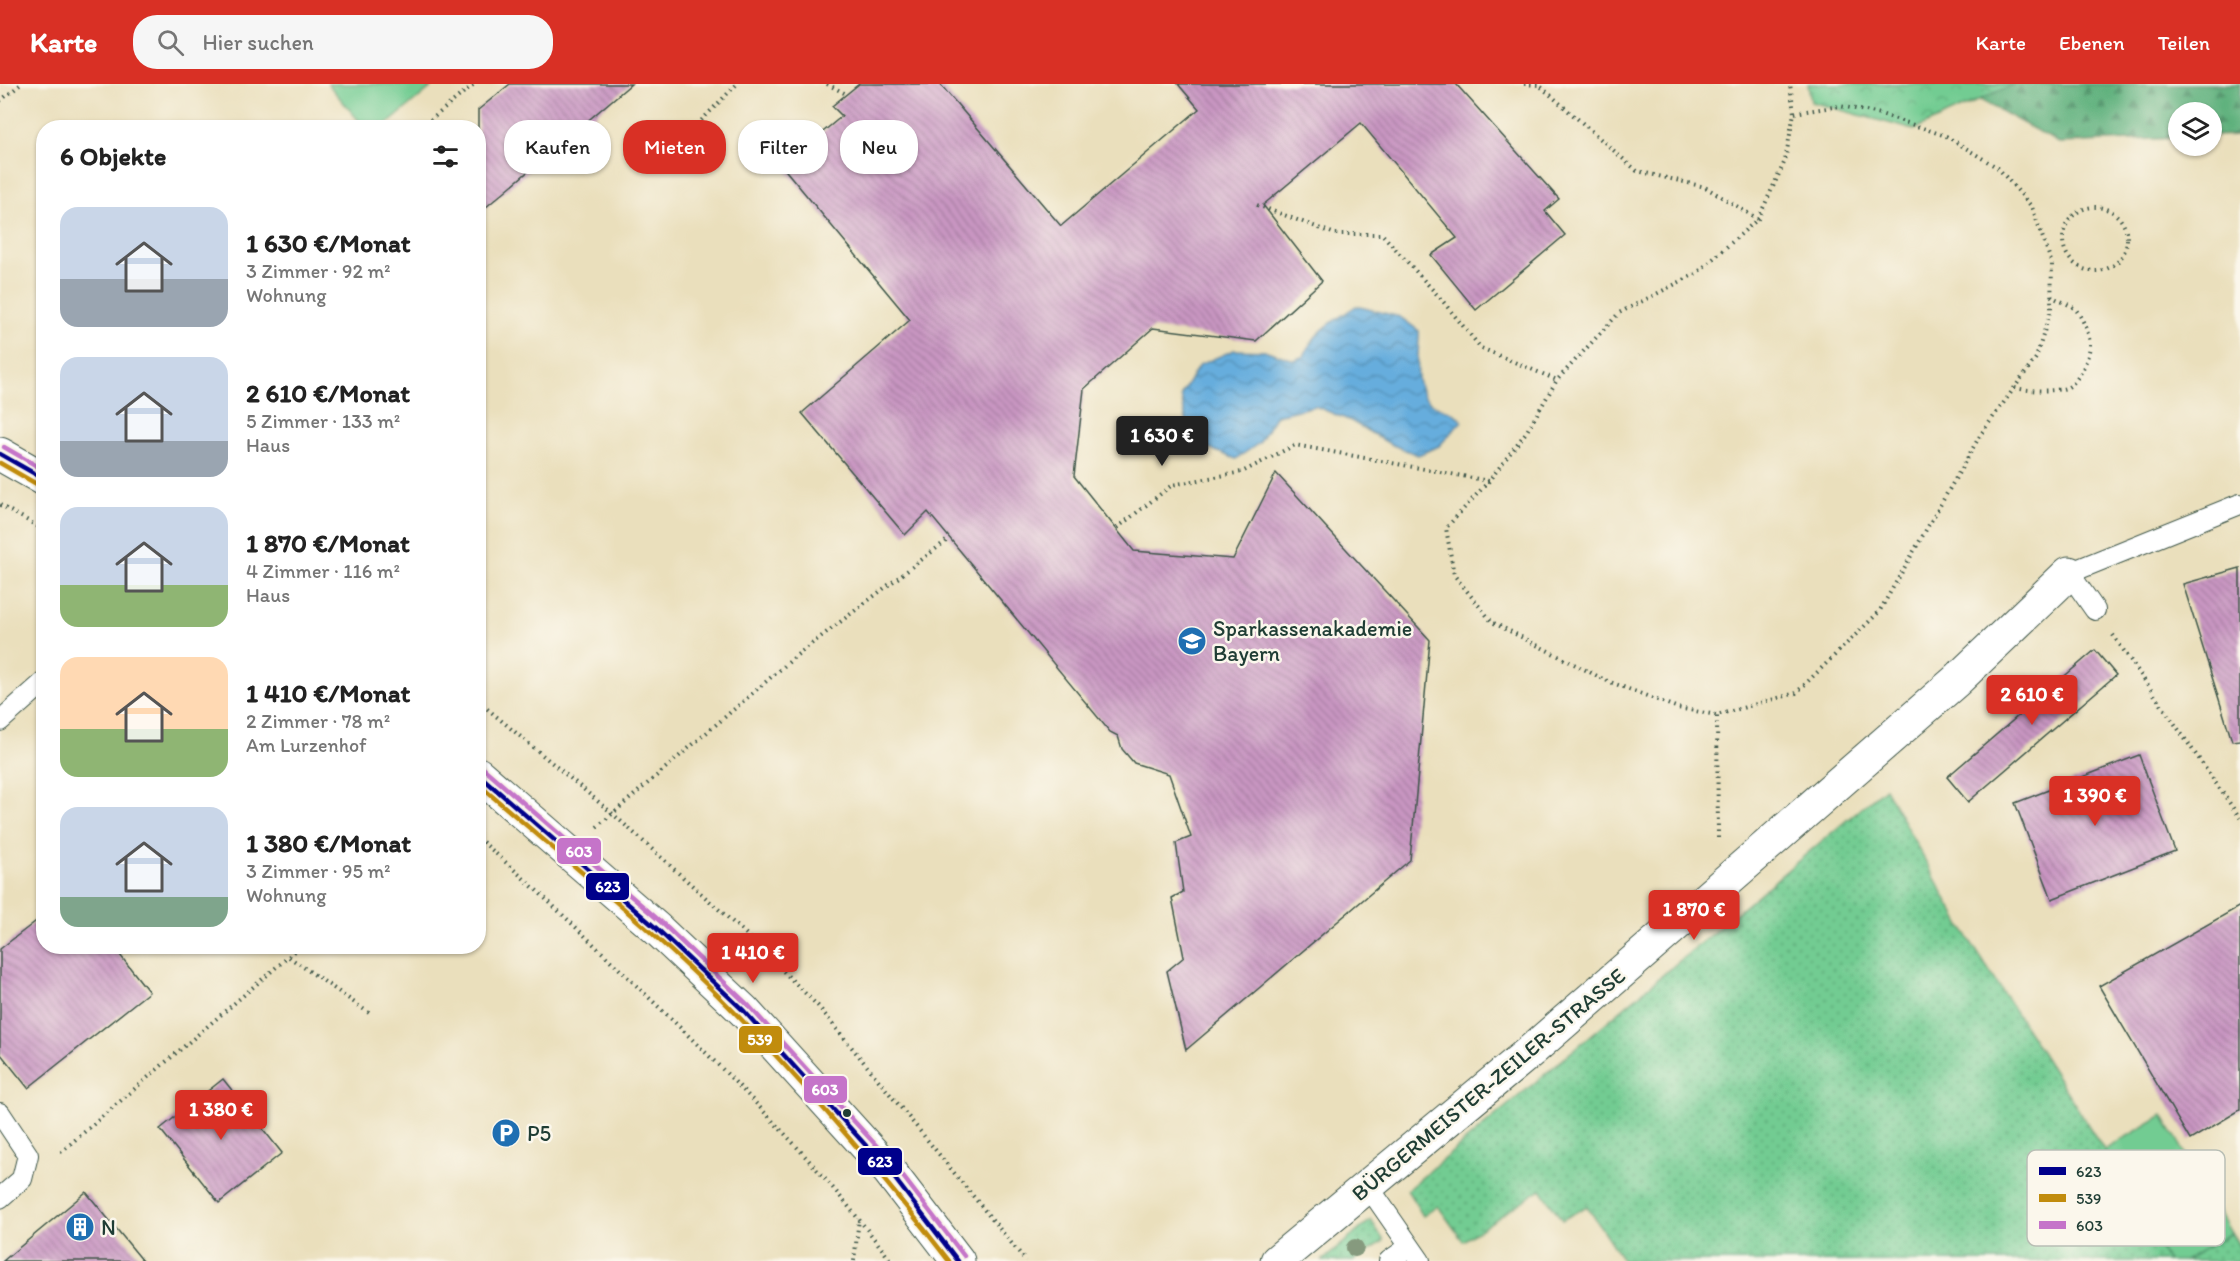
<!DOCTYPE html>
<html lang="de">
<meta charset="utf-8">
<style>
body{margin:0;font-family:Itim,sans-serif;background:#f6f6f6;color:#222;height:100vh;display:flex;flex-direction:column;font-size:22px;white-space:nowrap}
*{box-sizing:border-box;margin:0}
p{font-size:20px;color:#767676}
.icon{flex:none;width:33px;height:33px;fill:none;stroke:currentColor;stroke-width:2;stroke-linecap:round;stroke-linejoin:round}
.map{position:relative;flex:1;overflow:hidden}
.sheet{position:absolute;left:36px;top:36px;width:450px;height:834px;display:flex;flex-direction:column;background:#fff;border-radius:24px;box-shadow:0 2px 4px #0004}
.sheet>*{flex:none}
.banner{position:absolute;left:504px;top:36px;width:570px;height:54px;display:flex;gap:12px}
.tools{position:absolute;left:2168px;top:18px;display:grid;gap:12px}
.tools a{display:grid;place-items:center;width:54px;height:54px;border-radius:50%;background:#fff;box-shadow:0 2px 4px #0004;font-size:30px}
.price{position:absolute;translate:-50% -51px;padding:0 14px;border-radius:6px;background:#d93025;color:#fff;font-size:20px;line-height:39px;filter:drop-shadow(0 2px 3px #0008)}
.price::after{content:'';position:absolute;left:50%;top:36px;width:18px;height:14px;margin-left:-9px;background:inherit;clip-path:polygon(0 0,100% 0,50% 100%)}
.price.active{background:#222;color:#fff}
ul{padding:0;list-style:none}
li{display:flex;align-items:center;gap:18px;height:150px;padding:0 24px}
li span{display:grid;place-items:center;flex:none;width:168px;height:120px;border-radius:18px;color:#555}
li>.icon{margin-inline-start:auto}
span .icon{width:72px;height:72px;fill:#fffc;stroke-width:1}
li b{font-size:26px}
h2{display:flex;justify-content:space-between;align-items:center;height:72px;padding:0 24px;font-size:26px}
.chip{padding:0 21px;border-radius:24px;background:#fff;box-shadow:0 2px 4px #0004;font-size:21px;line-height:54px}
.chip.active{background:#d93025;color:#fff}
header{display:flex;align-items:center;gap:36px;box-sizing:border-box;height:84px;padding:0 30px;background:#d93025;color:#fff}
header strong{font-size:28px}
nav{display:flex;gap:33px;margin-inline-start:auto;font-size:21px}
.search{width:420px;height:54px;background:#f6f6f6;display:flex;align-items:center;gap:15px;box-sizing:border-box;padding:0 21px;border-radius:24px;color:#767676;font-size:22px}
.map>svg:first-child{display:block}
</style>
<header>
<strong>Karte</strong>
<div class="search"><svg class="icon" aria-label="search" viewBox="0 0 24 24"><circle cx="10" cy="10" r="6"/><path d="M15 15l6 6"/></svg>Hier suchen</div>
<nav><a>Karte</a><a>Ebenen</a><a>Teilen</a></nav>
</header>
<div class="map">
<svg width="2240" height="1177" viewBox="0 0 2240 1177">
<defs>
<pattern id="grass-dots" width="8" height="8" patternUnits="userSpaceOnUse" patternTransform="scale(1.5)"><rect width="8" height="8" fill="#72cc92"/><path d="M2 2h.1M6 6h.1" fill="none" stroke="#5da778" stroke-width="1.8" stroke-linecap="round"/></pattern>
<pattern id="forest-firs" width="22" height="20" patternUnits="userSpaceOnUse" patternTransform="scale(1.5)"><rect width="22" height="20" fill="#5db07c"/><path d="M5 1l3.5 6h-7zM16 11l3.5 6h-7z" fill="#4c9066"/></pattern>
<pattern id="park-crowns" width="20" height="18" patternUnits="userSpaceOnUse" patternTransform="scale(1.5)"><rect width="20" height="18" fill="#72cc92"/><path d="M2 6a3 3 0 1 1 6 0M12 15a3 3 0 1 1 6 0" fill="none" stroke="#5da778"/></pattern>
<pattern id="water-waves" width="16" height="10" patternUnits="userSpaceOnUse" patternTransform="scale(1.5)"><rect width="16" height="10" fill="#66addd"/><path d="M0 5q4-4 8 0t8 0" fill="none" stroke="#538eb4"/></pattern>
<pattern id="building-back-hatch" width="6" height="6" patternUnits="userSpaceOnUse" patternTransform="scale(1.5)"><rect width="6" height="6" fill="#c996c2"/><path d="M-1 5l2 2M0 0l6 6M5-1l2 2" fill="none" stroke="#a37c9e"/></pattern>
</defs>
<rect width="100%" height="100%" fill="#fbf7ec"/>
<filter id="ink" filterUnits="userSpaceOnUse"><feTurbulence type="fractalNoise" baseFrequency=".0167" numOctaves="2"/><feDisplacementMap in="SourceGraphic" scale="12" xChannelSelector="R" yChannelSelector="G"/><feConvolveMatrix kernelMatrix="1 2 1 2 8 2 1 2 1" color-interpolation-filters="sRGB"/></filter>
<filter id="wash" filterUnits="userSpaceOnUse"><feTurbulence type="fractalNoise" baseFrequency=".008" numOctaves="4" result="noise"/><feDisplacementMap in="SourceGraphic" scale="24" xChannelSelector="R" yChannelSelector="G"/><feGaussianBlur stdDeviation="1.35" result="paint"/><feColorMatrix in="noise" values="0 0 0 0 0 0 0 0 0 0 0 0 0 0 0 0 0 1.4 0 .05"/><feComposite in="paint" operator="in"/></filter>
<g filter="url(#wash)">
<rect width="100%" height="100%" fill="#eadfbc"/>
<!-- grass -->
<g fill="url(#grass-dots)" stroke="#488463" stroke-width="1.5">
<path d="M1885 704 1967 852 2104 1066 2168 1177H1623L1587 1122 1562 1136 1541 1105 1463 1157 1438 1122 1423 1132 1407 1106Z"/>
<path d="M1371 1136 1384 1157 1353 1177H1322Z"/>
<path d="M2231 1149 2240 1164V1177H2184Z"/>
</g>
<!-- forest -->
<path fill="url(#forest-firs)" stroke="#3e7658" stroke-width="1.5" d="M1951 0H2240V51L2211 52V28H2178V54L2059 59Z"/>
<!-- park -->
<path fill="url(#park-crowns)" stroke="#488463" stroke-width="1.5" d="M1808 0H2014L1914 46 1811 18Z"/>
<!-- garden -->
<g fill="#72cc92" stroke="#488463" stroke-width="1.5">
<path d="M328 0H435L384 43 365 44Z"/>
<path d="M2163 1031 2231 1149 2184 1177H2168L2104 1066Z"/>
</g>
<!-- water -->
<path fill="url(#water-waves)" stroke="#427588" stroke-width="1.5" d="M1356 222 1400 233 1419 247C1420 270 1409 308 1434 321 1444 326 1455 327 1462 337L1439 362 1418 371 1390 360 1351 337 1315 322 1276 331 1259 359 1236 375C1192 358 1190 359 1181 311L1199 281 1234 266 1267 267 1294 276 1304 272C1314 247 1334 237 1356 222Z"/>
<g id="blocks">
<!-- building -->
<g fill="url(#building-back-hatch)">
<path d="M510 0H631L478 130V26Z"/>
<path d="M859 0H940L1061 142 1199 25 1178 0H1456L1559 115 1545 127 1565 151 1476 226 1431 171 1457 154 1361 39 1263 121 1322 197 1256 257 1153 244 1084 305 1074 392 1134 467 1233 475 1276 389 1430 556 1410 776 1186 966 1167 887 1184 873 1172 814 1183 808 1176 759 1191 753 1169 690 1134 679 1122 665 1118 652 1110 648 928 428 905 451 802 329 910 236 782 82 842 32 832 22Z"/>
<path d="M2240 484V656L2232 657 2183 500Z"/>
<path d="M2095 566 2116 591 1968 718 1947 693Z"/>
<path d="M2139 671 2175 767 2052 815 2015 719Z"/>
<path d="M2240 822V1026L2190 1056 2099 902Z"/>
<path d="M44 831V862H113L149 908 28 1004 0 969V865Z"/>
<path d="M223 995 282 1069 219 1119 160 1045Z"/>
<path d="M86 1108 143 1177H3Z"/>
</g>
</g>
</g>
<g filter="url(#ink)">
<use href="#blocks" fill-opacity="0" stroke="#3d5548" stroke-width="1.5"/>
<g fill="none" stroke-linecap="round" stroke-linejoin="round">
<!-- service casing -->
<g stroke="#3d5548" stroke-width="22">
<g id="service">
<path d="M2095 526 2069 489 2240 420"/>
<path d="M0 637 44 598"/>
<path d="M0 1029 28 1071 22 1095 0 1114"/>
<path d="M1368 1102 1420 1177"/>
<path d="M1389 1177 1409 1163"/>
</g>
</g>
<!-- minor casing -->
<g stroke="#3d5548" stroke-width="35">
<path id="minor" d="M1277 1177 1532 966 1956 597 2069 489"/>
</g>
<!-- tertiary casing -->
<g stroke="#3d5548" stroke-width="35">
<g id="tertiary">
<path d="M0 370 44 395"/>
<path d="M478 690 656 844 744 927 889 1087 958 1177"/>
</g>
</g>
<!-- path -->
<g stroke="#3d5548" stroke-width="4" stroke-dasharray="1.5 4.5" stroke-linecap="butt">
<path d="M827 0 846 10"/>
<path d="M1524 0 1539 1 1637 87 1705 103 1758 135"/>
<path d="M0 17 21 0"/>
<path d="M421 44 474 0"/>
<path d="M693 45 737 0"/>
<path d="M1257 121 1335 150H1382L1441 215 1481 264 1557 296"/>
<circle cx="2095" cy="155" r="32"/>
<path d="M2015 304C2029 307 2052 308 2066 304 2079 299 2089 274 2090 261 2090 251 2082 233 2076 226 2070 220 2059 217 2051 212"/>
<path d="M1489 397 1446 444 1454 491 1492 538 1605 596 1678 624 1717 631"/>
<path d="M0 421 44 446"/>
<path d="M1117 444 1172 401 1242 388 1295 361 1489 397 1527 347 1557 296 1619 229 1697 189 1758 135 1785 77 1794 29 1790 0"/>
<path d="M2113 551 2240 734"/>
<path d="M478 617 613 730 746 850 818 922 1026 1177"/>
<path d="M597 743 797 571 950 454"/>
<path d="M478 754C535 803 588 855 641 906 730 991 818 1078 891 1177"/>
<path d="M1718 754 1717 631 1796 609 1879 528 1981 350 2036 274 2051 225 2052 180 2032 123 1998 84 1946 52 1881 30 1840 22 1794 29"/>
<path d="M289 873 372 931"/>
<path d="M61 1068 301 862"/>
<path d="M854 1177 859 1135"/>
</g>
<!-- service -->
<use href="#service" stroke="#fff" stroke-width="20"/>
<!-- minor -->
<use href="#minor" stroke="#fff" stroke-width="33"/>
<!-- tertiary -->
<use href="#tertiary" stroke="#fff" stroke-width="33"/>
<!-- bus-1 casing -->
<g stroke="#fbf7ec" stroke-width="9">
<g id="bus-1">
<path d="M0 370 44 395"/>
<path d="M478 690 656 844 744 927 889 1087 958 1177"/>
</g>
</g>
<!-- bus-2 casing -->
<g stroke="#fbf7ec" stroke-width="9">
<g id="bus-2">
<path d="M0 379 40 402"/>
<path d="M478 700C566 776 658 849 739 933 814 1010 883 1092 949 1177"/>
</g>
</g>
<!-- bus-3 casing -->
<g stroke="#fbf7ec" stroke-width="9">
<g id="bus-3">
<path d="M4 363 44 386"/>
<path d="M483 684 661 838 749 922 895 1082 964 1172"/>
</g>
</g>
<!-- bus-1 -->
<use href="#bus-1" stroke="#00008b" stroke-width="4.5"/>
<!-- bus-2 -->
<use href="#bus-2" stroke="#c18c0d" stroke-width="4.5"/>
<!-- bus-3 -->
<use href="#bus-3" stroke="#c574c9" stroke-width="4.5"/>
</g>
<!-- trees -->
<circle fill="#869a7e" cx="1355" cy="1164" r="9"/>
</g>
<!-- icons -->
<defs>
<g id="university-disc" transform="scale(1.5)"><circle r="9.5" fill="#1f6fb2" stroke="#fbf7ec"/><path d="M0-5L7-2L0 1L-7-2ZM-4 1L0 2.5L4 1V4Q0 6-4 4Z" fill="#fff"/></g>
<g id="parking-disc" transform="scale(1.5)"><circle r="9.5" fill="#1f6fb2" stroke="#fbf7ec"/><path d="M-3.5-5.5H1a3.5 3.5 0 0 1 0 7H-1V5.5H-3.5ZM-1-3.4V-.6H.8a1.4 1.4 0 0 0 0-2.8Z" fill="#fff"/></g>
<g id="building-disc" transform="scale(1.5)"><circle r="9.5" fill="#1f6fb2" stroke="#fbf7ec"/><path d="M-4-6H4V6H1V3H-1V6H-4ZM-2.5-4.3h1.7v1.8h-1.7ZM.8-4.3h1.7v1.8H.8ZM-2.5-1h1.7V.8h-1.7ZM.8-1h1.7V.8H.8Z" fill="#fff"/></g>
</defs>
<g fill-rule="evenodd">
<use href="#university-disc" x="1192" y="557"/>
<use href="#parking-disc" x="506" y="1049"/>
<use href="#building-disc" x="80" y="1143"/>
</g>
<!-- markers -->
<circle fill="#1f3d34" stroke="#fbf7ec" stroke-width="2" cx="847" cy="1029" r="5"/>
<g text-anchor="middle" stroke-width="5" stroke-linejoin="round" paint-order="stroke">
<!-- poi labels -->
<g font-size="22" fill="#1f3d34" stroke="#fbf7ec" text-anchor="start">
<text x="1213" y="552">Sparkassenakademie<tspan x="1213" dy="25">Bayern</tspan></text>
<text x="527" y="1057">P5</text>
<text x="101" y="1151">N</text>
</g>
<!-- street labels -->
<g font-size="22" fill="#1f3d34" stroke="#fbf7ec">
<text transform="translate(1488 1000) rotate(-40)" y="8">BÜRGERMEISTER-ZEILER-STRASSE</text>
</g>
</g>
<!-- legend -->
<rect x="2027" y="1066" width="198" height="96" rx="9" fill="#fbf7ec" stroke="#b9bfb5" stroke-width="1.5"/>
<rect x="2039" y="1083" width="27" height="8" fill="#00008b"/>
<rect x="2039" y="1110" width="27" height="8" fill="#c18c0d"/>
<rect x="2039" y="1137" width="27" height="8" fill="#c574c9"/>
<g font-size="16" fill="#1f3d34">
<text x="2076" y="1093">623</text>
<text x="2076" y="1120">539</text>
<text x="2076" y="1147">603</text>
</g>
<g stroke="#fbf7ec" stroke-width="2">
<rect x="556" y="753" width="46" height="28" rx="6" fill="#c574c9"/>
<rect x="585" y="788" width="45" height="29" rx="6" fill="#00008b"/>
<rect x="738" y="941" width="45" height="29" rx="6" fill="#c18c0d"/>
<rect x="803" y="991" width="45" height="29" rx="6" fill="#c574c9"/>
<rect x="857" y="1063" width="46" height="29" rx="6" fill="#00008b"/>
</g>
<g font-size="16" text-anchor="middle" font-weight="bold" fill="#fff">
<text x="579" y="773">603</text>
<text x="608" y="808">623</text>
<text x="760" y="961">539</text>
<text x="825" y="1011">603</text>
<text x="880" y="1083">623</text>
</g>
</svg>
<div class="tools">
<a><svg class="icon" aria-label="layers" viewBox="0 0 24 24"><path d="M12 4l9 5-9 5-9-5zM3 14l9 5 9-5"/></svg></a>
</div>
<b class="price active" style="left:1162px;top:383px">1 630 €</b>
<b class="price" style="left:2032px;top:642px">2 610 €</b>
<b class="price" style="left:2095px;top:743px">1 390 €</b>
<b class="price" style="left:1694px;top:857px">1 870 €</b>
<b class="price" style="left:753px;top:900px">1 410 €</b>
<b class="price" style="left:221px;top:1057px">1 380 €</b>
<div class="banner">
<a class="chip">Kaufen</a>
<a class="chip active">Mieten</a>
<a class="chip">Filter</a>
<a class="chip">Neu</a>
</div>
<section class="sheet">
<h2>6 Objekte<svg class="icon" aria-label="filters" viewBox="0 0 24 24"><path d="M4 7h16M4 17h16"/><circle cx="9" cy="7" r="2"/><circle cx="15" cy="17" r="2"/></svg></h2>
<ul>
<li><span style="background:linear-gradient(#c9d6e8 60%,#9aa5b1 0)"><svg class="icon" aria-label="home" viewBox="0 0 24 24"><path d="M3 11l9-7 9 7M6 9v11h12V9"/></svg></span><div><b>1 630 €/Monat</b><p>3 Zimmer · 92 m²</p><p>Wohnung</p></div></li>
<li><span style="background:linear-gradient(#c9d6e8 70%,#9aa5b1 0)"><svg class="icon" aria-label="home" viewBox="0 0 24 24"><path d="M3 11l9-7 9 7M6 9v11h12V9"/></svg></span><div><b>2 610 €/Monat</b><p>5 Zimmer · 133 m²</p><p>Haus</p></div></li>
<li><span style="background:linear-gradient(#c9d6e8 65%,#8fb573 0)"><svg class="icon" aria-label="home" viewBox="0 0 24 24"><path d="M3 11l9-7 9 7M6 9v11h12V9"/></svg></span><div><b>1 870 €/Monat</b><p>4 Zimmer · 116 m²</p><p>Haus</p></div></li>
<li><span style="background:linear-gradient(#ffd9b3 60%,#8fb573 0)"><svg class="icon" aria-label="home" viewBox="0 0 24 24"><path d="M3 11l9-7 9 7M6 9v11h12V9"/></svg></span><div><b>1 410 €/Monat</b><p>2 Zimmer · 78 m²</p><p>Am Lurzenhof</p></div></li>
<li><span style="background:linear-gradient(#c9d6e8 75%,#7fa58c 0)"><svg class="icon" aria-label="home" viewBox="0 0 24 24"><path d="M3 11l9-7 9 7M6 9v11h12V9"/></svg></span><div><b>1 380 €/Monat</b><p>3 Zimmer · 95 m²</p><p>Wohnung</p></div></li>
</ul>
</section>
</div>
